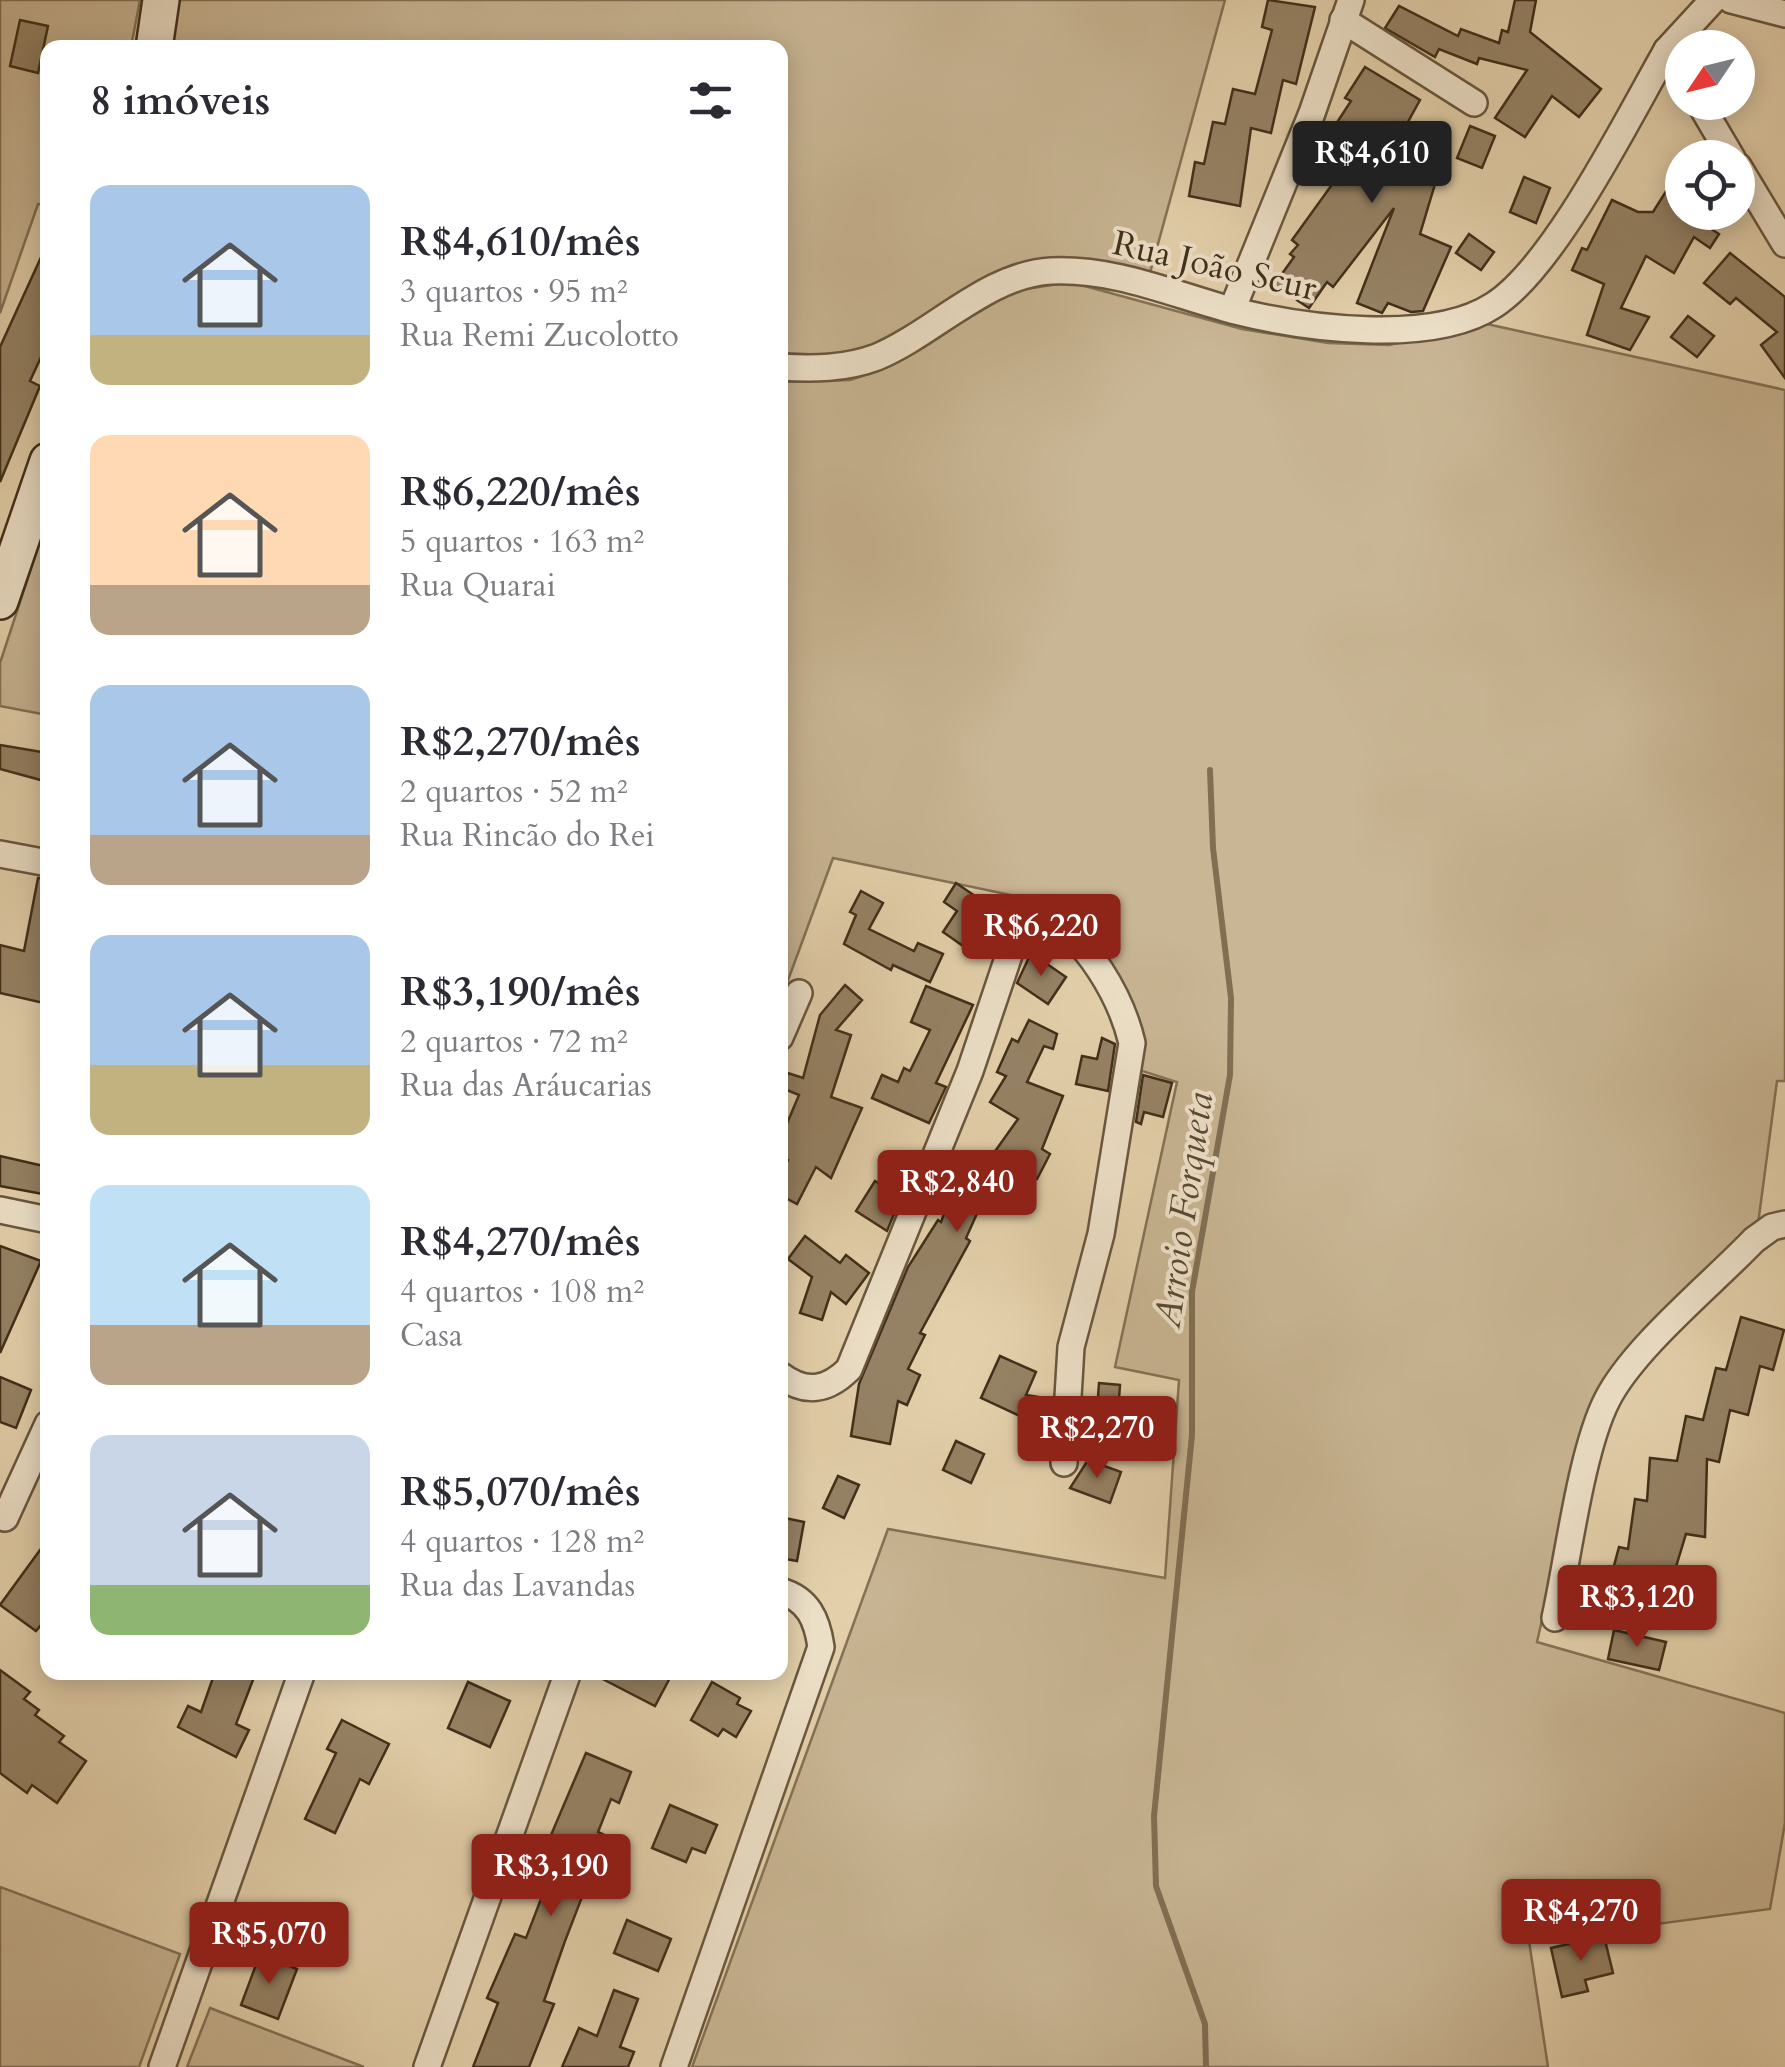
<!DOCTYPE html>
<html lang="pt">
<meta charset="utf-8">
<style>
body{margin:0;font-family:Cardo,serif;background:#f2f2f3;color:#2b2b33;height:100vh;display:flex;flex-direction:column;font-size:38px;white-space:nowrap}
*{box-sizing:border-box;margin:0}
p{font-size:32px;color:#7c7c81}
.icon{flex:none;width:55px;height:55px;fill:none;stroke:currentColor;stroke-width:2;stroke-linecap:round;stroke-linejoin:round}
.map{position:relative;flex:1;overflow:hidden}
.drawer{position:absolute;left:40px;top:40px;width:748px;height:1640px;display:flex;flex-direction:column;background:#fff;border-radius:20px;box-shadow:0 5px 25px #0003}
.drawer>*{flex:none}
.needle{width:65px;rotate:235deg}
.tools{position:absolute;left:1665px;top:30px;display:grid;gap:20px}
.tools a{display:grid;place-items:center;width:90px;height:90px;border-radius:50%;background:#fff;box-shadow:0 5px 25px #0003;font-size:50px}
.price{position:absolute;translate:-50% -85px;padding:0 22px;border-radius:10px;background:#8f2418;color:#fff;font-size:32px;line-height:65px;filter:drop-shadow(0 2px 5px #0008)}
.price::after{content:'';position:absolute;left:50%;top:60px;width:30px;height:22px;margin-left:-15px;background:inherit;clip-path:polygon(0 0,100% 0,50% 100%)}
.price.on{background:#222;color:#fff}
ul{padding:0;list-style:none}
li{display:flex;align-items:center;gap:30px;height:250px;padding:0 50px}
li span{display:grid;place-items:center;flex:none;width:280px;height:200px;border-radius:20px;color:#555}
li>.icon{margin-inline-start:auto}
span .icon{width:120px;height:120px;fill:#fffc;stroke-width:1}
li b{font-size:42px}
h2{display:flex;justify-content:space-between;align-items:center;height:120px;padding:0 50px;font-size:42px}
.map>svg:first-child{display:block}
</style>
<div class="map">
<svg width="1785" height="2067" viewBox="0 0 1785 2067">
<rect width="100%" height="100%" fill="#e5d2ad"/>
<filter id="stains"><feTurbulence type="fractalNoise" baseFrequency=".002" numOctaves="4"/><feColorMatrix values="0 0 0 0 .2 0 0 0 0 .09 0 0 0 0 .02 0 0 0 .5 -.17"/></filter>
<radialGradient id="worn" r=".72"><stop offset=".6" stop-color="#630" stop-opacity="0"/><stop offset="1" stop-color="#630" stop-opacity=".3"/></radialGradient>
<!-- green -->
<g fill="#c9b694" stroke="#847256" stroke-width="2.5">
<path d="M0 0H140L131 47 48 48 47 205 38 204 0 313Z"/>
<path d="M177 0H1225L1150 273 1074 260 875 346 827 355 780 353V48H168Z"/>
<path d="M1070 282 1242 329 1328 343 1389 345 1487 324 1785 390V1081H1777L1758 1224 1583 1438 1537 1642 1785 1713V1823L1770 1909 1529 1941 1548 2067H692L888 1529 1165 1578 1179 1380 1115 1367 1177 1082 1139 1070C1119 1020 1098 928 1049 903L833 858 780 1002V382L850 380 878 371 1015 291Z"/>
<path d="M47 520V715L0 706V663Z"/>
<path d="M0 1887 180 1954 139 2067H0Z"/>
<path d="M210 2008 364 2067H187Z"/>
</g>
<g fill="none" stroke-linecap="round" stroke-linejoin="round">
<!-- stream -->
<path stroke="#816f54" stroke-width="6" d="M1206 2067 1205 2024 1156 1886 1154 1816 1192 1435V1292L1230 1075 1231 998 1213 848 1210 770"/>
</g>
<!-- building -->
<g fill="#968366" stroke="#402e19" stroke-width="2.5">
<path d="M1268 0 1315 7 1296 84 1283 80 1271 133 1251 128 1240 206 1189 196 1195 162 1204 164 1213 122 1225 124 1233 89 1255 94 1272 30 1262 27Z"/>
<path d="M1515 0H1536L1530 32 1601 89 1579 117 1552 96 1525 137 1495 118 1527 70 1479 58 1477 64 1439 49 1435 57 1385 28 1399 6 1458 36 1461 29 1499 43 1502 30 1508 32Z"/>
<path d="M20 20 48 26 38 73 10 66Z"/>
<path d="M1365 67 1420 100 1403 131 1428 137 1421 158 1441 164 1420 234 1451 247 1423 311 1411 312 1388 303 1382 313 1357 303 1394 208 1333 287 1327 282 1309 308 1274 285 1294 257 1290 254 1298 245 1292 240 1331 186 1324 181 1342 152 1325 141 1351 101 1345 98Z"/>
<path d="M1470 126 1495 136 1482 168 1457 158Z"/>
<path d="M1682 166V212H1707L1701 222 1719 234 1710 248 1694 237 1674 273 1646 256 1621 308 1649 317 1630 350 1587 335 1604 284 1572 270 1582 248 1587 250 1612 200 1638 212H1653Z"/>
<path d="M1524 177 1550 188 1536 223 1510 212Z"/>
<path d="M1469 234 1494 252 1481 270 1456 253Z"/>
<path d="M48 242V342L30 381 40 386 0 482V347Z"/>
<path d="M1730 253 1785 297V378L1761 345 1777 332 1736 298 1730 304 1704 283Z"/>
<path d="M1688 316 1714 336 1697 357 1671 337Z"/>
<path d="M0 745 48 753V782L0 769Z"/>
<path d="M38 878 48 879V1004L0 993V945L24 951Z"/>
<path d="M956 883 978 898 967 914 990 930 973 953 943 932 957 911 944 902Z"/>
<path d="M861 891 883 903 869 929 914 951 918 943 943 954 930 982 893 965 891 970 844 944 856 915 850 912Z"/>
<path d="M1031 953 1066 977 1048 1004 1017 983Z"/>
<path d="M845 985 862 1000 836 1030 851 1035 831 1097 862 1108 831 1178 816 1167 797 1204 780 1195V1175L788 1160 780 1156V1140L799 1095 782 1088 788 1073 803 1078 820 1015Z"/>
<path d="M926 986 973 1005 936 1083 946 1087 929 1123 872 1098 882 1075 898 1082 904 1068 910 1071 930 1030 911 1022Z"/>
<path d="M1029 1020 1057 1034 1053 1049 1044 1046 1027 1082 1063 1096 1042 1149 1050 1154 1037 1179 1023 1171 1004 1208 984 1198 966 1238 970 1241 920 1333 925 1335 908 1369 920 1375 907 1405 898 1401 890 1444 851 1436 859 1384 908 1267 938 1220 941 1222 959 1173 977 1154 986 1164 1018 1119 990 1102 1006 1076 997 1072 1012 1039 1018 1042Z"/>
<path d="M1102 1038 1115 1044 1108 1091 1076 1084 1082 1056 1097 1059Z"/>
<path d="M1143 1075 1172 1083 1163 1117 1144 1112 1141 1124 1136 1122Z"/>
<path d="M0 1156 48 1167V1195L0 1186Z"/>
<path d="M875 1181 901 1197 887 1231 856 1211Z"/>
<path d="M805 1236 840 1263 846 1255 869 1273 846 1304 831 1292 822 1320 800 1313 812 1277 788 1259Z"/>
<path d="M0 1246 41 1261 0 1353Z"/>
<path d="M1741 1317 1784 1330 1773 1370 1760 1366 1748 1415 1730 1410 1719 1462 1707 1459 1705 1537 1686 1534 1668 1593 1611 1577 1619 1547 1628 1549 1635 1499 1647 1501 1650 1458 1677 1461 1686 1416 1703 1420 1716 1368 1726 1370Z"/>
<path d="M1000 1356 1036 1372 1026 1395 1052 1399 1048 1456 1025 1458 1022 1417 981 1398Z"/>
<path d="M0 1377 31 1390 16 1428 0 1422Z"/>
<path d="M1099 1383 1120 1385 1118 1412 1097 1411Z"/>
<path d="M956 1441 984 1454 971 1483 943 1470Z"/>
<path d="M1088 1460 1121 1472 1110 1503 1070 1488Z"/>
<path d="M838 1476 859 1485 844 1518 823 1508Z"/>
<path d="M780 1517 804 1522 797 1561 780 1558Z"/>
<path d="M48 1539V1630L41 1625 36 1631 0 1605Z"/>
<path d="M1614 1630 1666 1642 1659 1670 1608 1659Z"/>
<path d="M0 1670 30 1692 24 1699 39 1710 35 1715 64 1736 59 1742 86 1761 57 1803 32 1785 27 1793 0 1773Z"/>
<path d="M215 1672H256L236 1724 249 1730 236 1757 178 1727 188 1706 201 1712Z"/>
<path d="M589 1672H673L655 1706Z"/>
<path d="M468 1682 510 1701 490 1747 448 1728Z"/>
<path d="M712 1682 740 1698 737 1704 751 1711 736 1737 723 1729 718 1736 691 1720Z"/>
<path d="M342 1720 389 1744 369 1784 360 1779 335 1833 305 1819 336 1753 327 1749Z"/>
<path d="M586 1753 631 1772 619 1803 611 1799 598 1832 613 1839 597 1874 592 1871 565 1941 544 2001 554 2004 529 2067H473L498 2003 487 1998 515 1934 526 1938 558 1855 545 1849Z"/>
<path d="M670 1805 717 1825 705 1853 692 1848 686 1862 652 1848Z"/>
<path d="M627 1920 671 1939 658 1971 614 1953Z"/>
<path d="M1604 1936 1613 1973 1585 1980 1588 1991 1562 1997 1551 1948Z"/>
<path d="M260 1954 297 1969 278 2019 241 2005Z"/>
<path d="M614 1990 638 1999 620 2047 634 2052 628 2067H562L579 2028 597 2036Z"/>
</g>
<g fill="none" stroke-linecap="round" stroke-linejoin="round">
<!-- street casing -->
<g stroke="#69573e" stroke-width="30">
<g id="street">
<path d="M1731 0 1785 14"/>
<path d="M1343 20 1474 103"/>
<path d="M1667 50 1713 0"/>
<path d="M1699 102 1732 158"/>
<path d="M1738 166 1785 244"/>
<path d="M1232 310 1312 113 1351 0"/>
<path d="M780 367C813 369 845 369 877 357 934 333 988 274 1051 271 1116 268 1174 295 1235 311 1303 328 1432 346 1494 305 1555 266 1629 116 1667 50L1682 76"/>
<path d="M0 854 48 863"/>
<path d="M780 1037 799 993"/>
<path d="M0 1210 48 1220"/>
<path d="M780 1375C805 1394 827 1391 849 1369L970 1071 1012 946 1022 930 1043 918C1087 934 1122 1000 1132 1043L1101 1234 1071 1347 1064 1463"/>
<path d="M5 1518 48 1424"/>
<path d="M1555 1618C1568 1559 1581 1451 1607 1400 1633 1348 1712 1284 1754 1240L1772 1227 1785 1224"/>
<path d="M162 2067 302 1672"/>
<path d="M427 2067 568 1672"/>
<path d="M674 2067 821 1647C817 1619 808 1599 780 1591"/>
</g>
</g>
<!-- secondary casing -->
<g stroke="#402e19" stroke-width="40">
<g id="secondary">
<path d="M154 48 161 0"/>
<path d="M0 601 48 461"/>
</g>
</g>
<!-- street -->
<use href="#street" stroke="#eee2ca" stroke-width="25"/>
<!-- secondary -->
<use href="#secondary" stroke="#eee2ca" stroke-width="35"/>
</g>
<g text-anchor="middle" stroke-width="8" stroke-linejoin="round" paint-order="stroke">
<!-- street labels -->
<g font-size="35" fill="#402e19" stroke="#eee2ca">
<text transform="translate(1215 265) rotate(13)" y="12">Rua João Scur</text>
</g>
<!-- water labels -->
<g font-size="38" font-style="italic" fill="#5b4932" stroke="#eee2ca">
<text transform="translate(1183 1210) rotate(-82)" y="13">Arroio Forqueta</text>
</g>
</g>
<rect width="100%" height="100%" filter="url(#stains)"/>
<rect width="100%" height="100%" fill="url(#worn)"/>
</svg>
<div class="tools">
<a><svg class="needle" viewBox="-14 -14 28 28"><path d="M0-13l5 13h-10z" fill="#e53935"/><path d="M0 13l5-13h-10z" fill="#7c7c81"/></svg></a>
<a><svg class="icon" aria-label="locate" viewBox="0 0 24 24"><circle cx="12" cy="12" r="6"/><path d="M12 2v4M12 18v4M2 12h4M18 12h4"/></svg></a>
</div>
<b class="price on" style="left:1372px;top:206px">R$4,610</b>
<b class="price" style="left:1041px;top:979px">R$6,220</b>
<b class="price" style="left:957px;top:1235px">R$2,840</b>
<b class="price" style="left:1097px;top:1481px">R$2,270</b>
<b class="price" style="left:1637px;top:1650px">R$3,120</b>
<b class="price" style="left:551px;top:1919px">R$3,190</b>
<b class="price" style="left:1581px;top:1964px">R$4,270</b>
<b class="price" style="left:269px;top:1987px">R$5,070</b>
<section class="drawer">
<h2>8 imóveis<svg class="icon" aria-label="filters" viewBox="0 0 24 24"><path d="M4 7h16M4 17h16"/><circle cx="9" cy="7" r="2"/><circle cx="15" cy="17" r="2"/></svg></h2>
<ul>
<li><span style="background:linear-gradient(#a9c7e8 75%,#c2b280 0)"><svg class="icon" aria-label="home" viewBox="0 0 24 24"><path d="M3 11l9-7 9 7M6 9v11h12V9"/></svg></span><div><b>R$4,610/mês</b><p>3 quartos · 95 m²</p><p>Rua Remi Zucolotto</p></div></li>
<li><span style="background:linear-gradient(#ffd9b3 75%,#b9a48a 0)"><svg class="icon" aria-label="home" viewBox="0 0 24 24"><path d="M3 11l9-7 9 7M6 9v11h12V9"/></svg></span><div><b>R$6,220/mês</b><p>5 quartos · 163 m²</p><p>Rua Quarai</p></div></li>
<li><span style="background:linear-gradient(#a9c7e8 75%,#b9a48a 0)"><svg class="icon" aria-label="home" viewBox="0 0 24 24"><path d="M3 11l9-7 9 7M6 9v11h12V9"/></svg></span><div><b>R$2,270/mês</b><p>2 quartos · 52 m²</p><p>Rua Rincão do Rei</p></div></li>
<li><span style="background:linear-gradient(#a9c7e8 65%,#c2b280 0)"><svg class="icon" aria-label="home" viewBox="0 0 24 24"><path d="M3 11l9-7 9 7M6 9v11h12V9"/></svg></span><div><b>R$3,190/mês</b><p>2 quartos · 72 m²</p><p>Rua das Aráucarias</p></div></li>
<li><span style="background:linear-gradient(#bfe0f5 70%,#b9a48a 0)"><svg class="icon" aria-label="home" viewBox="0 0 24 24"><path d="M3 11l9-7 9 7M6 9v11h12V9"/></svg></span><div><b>R$4,270/mês</b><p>4 quartos · 108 m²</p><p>Casa</p></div></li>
<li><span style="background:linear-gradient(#c9d6e8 75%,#8fb573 0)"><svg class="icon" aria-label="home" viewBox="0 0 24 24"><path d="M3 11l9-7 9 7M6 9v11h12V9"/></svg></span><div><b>R$5,070/mês</b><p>4 quartos · 128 m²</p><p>Rua das Lavandas</p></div></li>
</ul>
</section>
</div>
